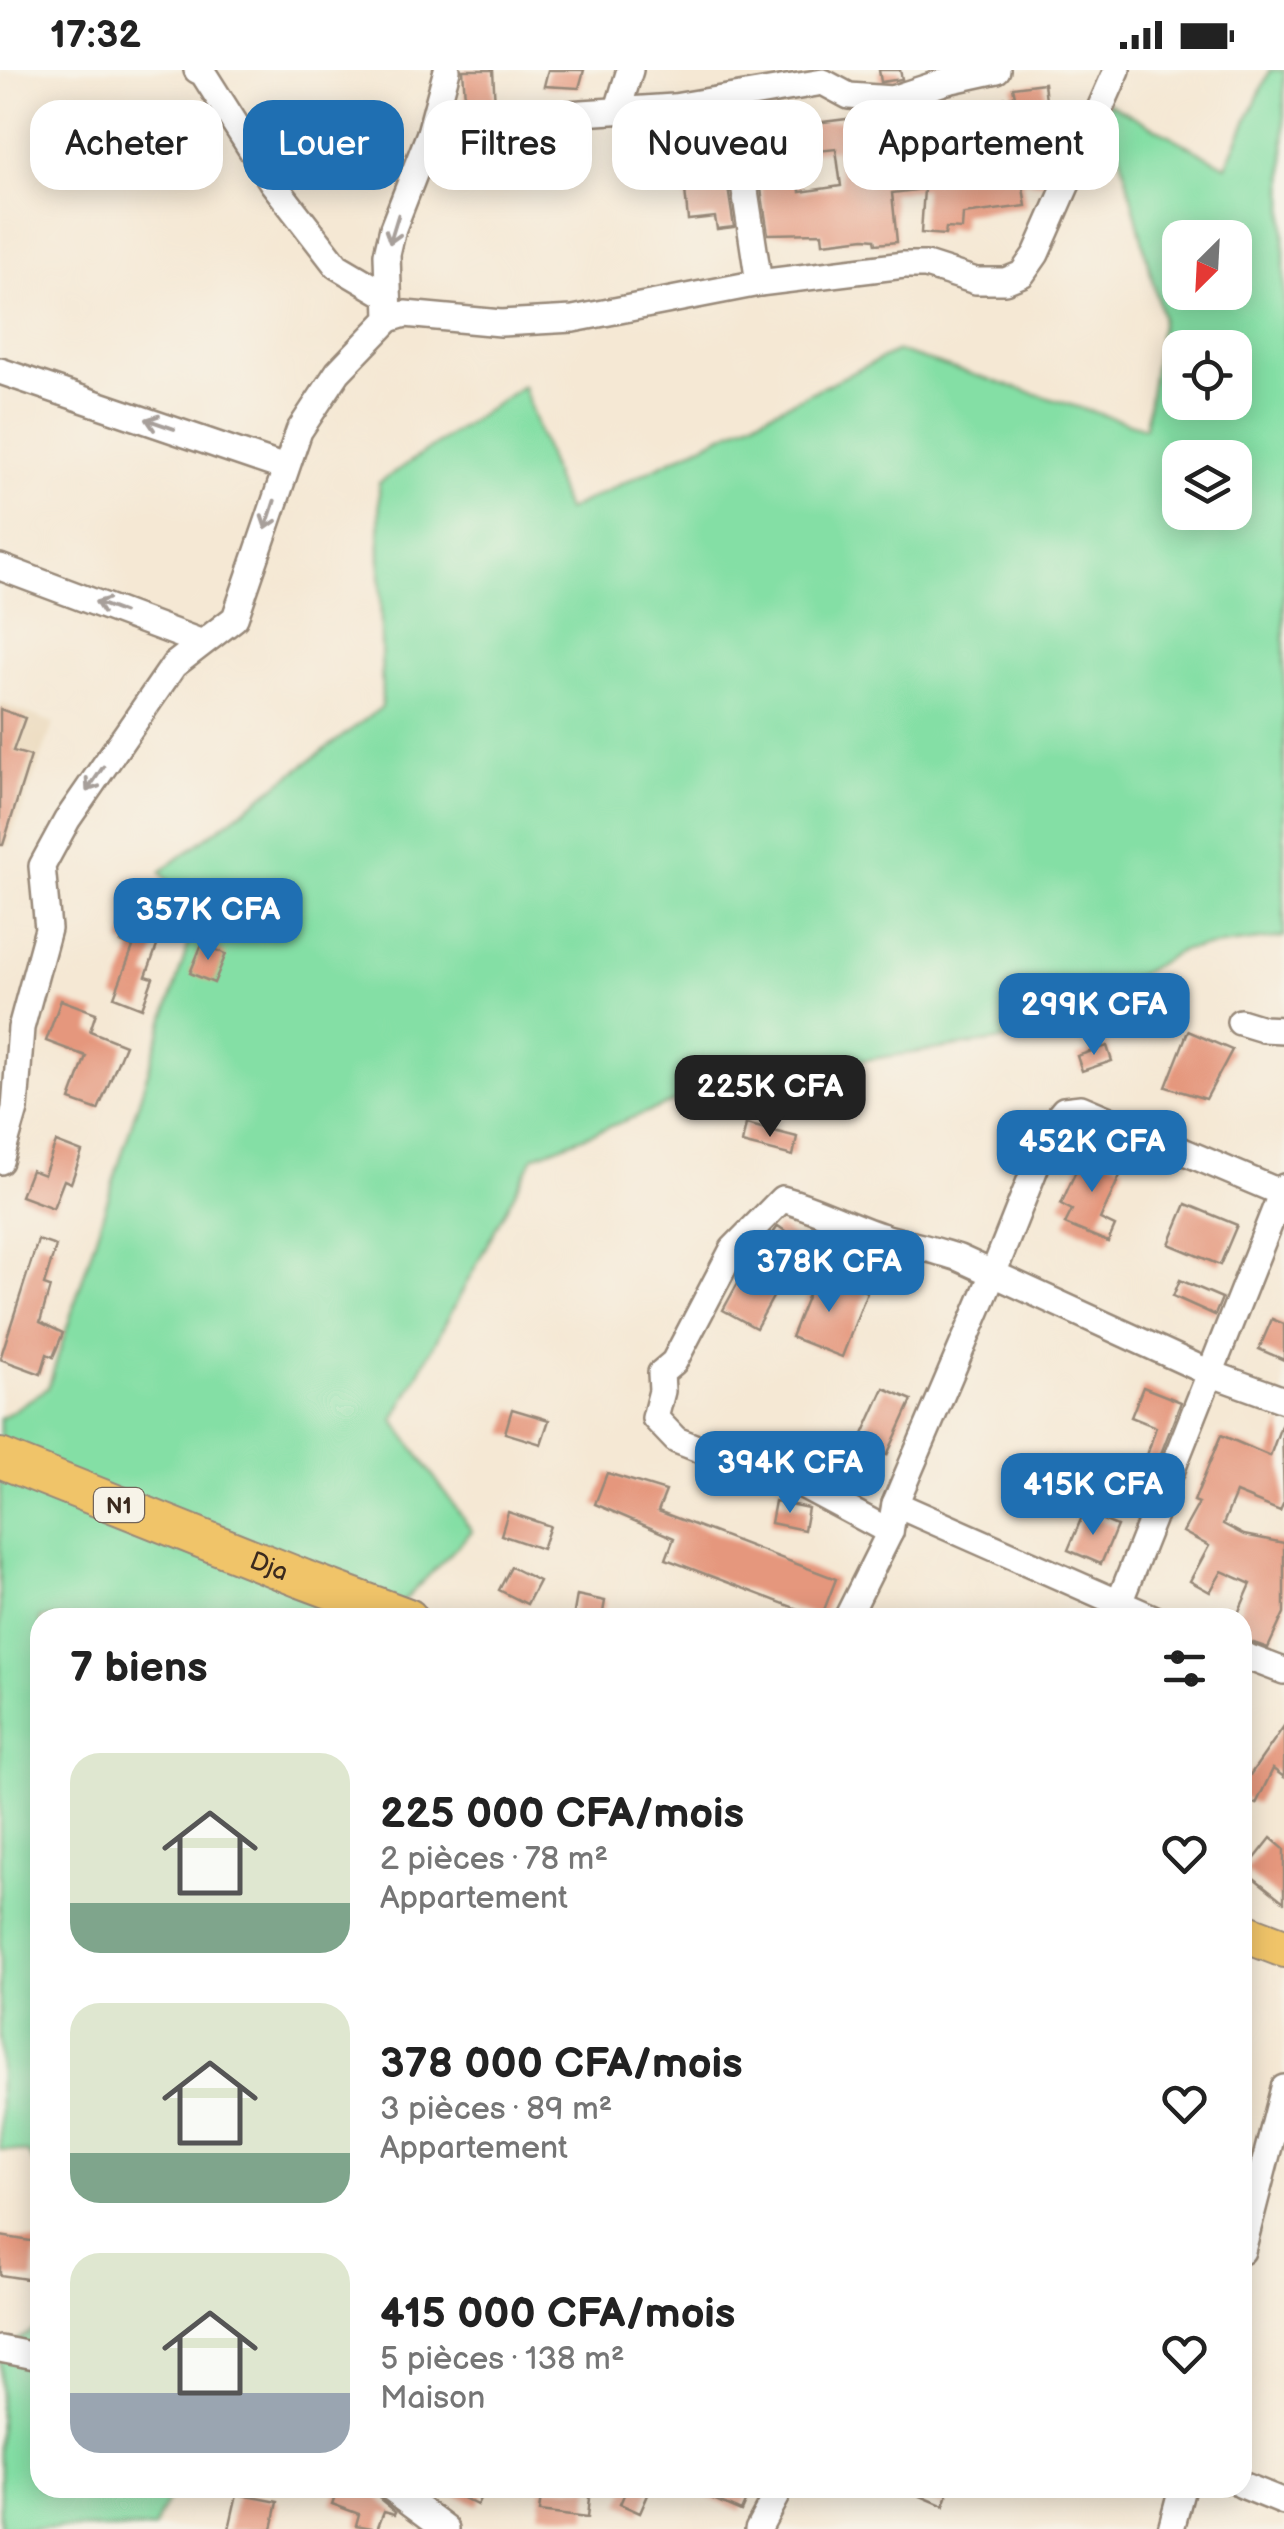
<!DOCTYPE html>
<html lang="fr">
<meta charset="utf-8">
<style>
body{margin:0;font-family:"Balsamiq Sans",sans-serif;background:#f2f2f2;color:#222;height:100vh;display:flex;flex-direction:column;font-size:38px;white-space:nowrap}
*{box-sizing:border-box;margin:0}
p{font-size:32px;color:#767676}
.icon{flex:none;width:55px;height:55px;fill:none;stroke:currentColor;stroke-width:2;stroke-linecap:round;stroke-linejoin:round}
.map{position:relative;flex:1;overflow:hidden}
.drawer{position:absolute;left:30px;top:1538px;width:1222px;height:890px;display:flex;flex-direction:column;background:#fff;border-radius:30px;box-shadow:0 5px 25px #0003}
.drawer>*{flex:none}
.hud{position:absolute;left:30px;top:30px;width:1225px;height:90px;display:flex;gap:20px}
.needle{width:65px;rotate:204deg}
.fabs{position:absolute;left:1162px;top:150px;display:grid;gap:20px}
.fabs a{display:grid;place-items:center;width:90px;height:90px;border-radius:20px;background:#fff;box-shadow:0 5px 25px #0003;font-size:50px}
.price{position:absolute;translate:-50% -85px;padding:0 22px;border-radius:20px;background:#1f6fb2;color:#fff;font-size:32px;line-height:65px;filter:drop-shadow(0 2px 5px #0008)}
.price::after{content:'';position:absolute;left:50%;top:60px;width:30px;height:22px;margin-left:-15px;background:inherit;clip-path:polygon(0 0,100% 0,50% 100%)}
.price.current{background:#222;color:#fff}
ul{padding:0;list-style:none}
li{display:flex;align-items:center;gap:30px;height:250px;padding:0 40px}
li span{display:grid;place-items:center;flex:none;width:280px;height:200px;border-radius:30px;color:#555}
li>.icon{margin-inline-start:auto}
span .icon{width:120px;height:120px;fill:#fffc;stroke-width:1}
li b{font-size:42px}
h2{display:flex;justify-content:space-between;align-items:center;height:120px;padding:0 40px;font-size:42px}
.chip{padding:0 35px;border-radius:30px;background:#fff;box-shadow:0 5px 25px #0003;font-size:35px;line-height:90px}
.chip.current{background:#1f6fb2;color:#fff}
.status{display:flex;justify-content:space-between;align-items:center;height:70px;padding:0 50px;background:#fff;direction:ltr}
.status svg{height:28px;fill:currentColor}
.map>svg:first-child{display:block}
</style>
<div class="status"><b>17:32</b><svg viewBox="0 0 49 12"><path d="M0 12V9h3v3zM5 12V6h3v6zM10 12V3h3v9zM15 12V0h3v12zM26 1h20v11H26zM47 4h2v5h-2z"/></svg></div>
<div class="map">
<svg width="1284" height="2459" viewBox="0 0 1284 2459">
<rect width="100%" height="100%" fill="#f7f3e8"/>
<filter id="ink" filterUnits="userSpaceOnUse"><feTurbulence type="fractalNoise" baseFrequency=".01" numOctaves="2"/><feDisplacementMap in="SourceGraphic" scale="20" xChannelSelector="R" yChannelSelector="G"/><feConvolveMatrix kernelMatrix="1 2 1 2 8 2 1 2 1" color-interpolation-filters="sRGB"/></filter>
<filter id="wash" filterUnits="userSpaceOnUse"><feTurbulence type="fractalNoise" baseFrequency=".0048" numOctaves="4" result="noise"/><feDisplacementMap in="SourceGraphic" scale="40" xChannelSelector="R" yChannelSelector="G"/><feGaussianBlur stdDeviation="2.25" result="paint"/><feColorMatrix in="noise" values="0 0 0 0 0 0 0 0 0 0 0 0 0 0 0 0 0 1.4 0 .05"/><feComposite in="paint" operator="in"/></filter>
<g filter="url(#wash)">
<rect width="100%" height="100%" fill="#f5e8d4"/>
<!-- built -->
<path fill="#ebd8ba" d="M0 633 54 653 8 776 0 773Z"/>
<!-- green -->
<g fill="#84dfa5" stroke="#608462" stroke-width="2.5" fill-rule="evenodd">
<path d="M1270 0H1284V867L1182 880 1030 966 732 1009 534 1086 394 1350 472 1461 388 1547 40 1548V2103L28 2083 0 2079V1349L48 1318 198 844 160 802 382 637 379 413 523 316 566 441 897 281 1145 358 1162 247 1107 32 1226 96ZM1180 168H1235V222H1180ZM1180 278H1235V332H1180ZM1180 388H1235V442H1180Z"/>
<path d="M40 2255V2418H172L154 2459H0V2283Z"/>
</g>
<g id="blocks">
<!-- building -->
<g fill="#e5977d" fill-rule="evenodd">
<path d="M463 0H493L495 36 466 41Z"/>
<path d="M548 0H584L579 18 544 16Z"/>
<path d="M879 0H900L902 9 881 12Z"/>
<path d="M1044 13 1054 103 1049 113 1022 111 1026 136 963 144 962 159 946 158 945 165 921 163 924 119 892 123 897 172 876 174 875 169 865 168 823 173 822 163 768 164 752 61 847 49 854 109 911 101 903 57 960 47 958 37 1005 32 1004 28 1015 26 1013 17ZM836 79 841 116 800 122 797 83Z"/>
<path d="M670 69 671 97 706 94V99L725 98 734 157 717 159 715 147 688 150 685 120 639 118 635 72Z"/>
<path d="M0 639 25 648 13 681 31 686 3 775H0Z"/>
<path d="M136 833 168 846 146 906 153 908 142 938 114 927 133 877 121 872Z"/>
<path d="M202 874 226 884 214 913 190 903Z"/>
<path d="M61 930 96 943 90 961 125 975 98 1040 70 1030 86 986 46 971Z"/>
<path d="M1188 961 1232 980 1206 1029 1166 1017Z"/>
<path d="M1107 976 1112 991 1082 1001 1077 986Z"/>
<path d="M746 1054 797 1067 793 1086 742 1073Z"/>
<path d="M56 1072 82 1082 71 1113 64 1110 53 1138 21 1126 31 1100 44 1105Z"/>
<path d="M1086 1079 1124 1097 1100 1149 1115 1156 1108 1172 1065 1154 1072 1140 1061 1134Z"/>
<path d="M1186 1134 1237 1155 1220 1195 1169 1174Z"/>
<path d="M778 1156 801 1172 778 1207 783 1209 756 1258 723 1240 750 1191 753 1193Z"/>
<path d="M38 1170 56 1176 44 1215 50 1217 40 1252 63 1263 53 1287 47 1284 41 1304 0 1289Z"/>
<path d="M817 1202 867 1222 842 1287 791 1267Z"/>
<path d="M1180 1210 1222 1228 1215 1245 1173 1226Z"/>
<path d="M1272 1249 1284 1254V1290L1259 1279Z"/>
<path d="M1143 1317 1181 1332 1155 1399 1144 1395 1156 1357 1131 1347Z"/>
<path d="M884 1318 912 1330 887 1385 859 1373Z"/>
<path d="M512 1339 549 1350 541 1374 505 1363Z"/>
<path d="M1282 1353 1284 1432 1280 1441 1236 1423 1223 1454 1244 1465 1284 1473V1543L1268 1578 1242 1569V1548H1236L1251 1514 1222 1501 1210 1522 1190 1511 1209 1476 1183 1462 1199 1433 1194 1431 1221 1365 1270 1386Z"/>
<path d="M607 1403 666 1421 658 1441 836 1509 821 1548 666 1489 674 1468 595 1434Z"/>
<path d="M775 1431 808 1438 804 1460 771 1453Z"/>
<path d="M508 1442 550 1456 542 1479 501 1465Z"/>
<path d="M1084 1442 1117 1456 1101 1494 1068 1480Z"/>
<path d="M511 1497 539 1511 527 1534 499 1520Z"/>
<path d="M577 1525 605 1531 602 1548H573Z"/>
<path d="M1284 1656V1707L1273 1699 1256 1734 1242 1727V1702L1250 1705Z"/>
<path d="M1271 1768 1284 1779V1832L1245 1801Z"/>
<path d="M0 2166 37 2172 33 2210 0 2205Z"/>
<path d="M338 2418 375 2421 381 2430 396 2442 395 2444 384 2441 377 2459 356 2455 359 2444 332 2434Z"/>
<path d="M442 2418H485L477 2435Z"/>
<path d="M542 2418H590L587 2448 539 2442Z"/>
<path d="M627 2418H651L640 2443 620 2434Z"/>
<path d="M688 2418H751L741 2441Z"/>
<path d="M902 2418H950L944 2436Z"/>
<path d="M237 2424 278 2432 272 2459H229Z"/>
</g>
</g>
</g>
<g filter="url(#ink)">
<use href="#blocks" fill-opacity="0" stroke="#988979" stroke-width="2.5"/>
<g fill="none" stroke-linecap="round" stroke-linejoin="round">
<!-- minor casing -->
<g stroke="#988979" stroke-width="30">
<g id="minor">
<path d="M197 0 203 3 272 112 337 196 388 226"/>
<path d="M731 28 759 213"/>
<path d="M618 39 630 0"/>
<path d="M430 63 536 46 674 37 823 12 849 26 892 29 947 11 997 0"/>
<path d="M389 249 405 244 501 253 573 249 759 213 904 195H926L976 211H1005L1022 204 1036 184 1117 0"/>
<path d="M0 301 285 398"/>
<path d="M0 497 200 572"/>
<path d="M1240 952 1263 959 1284 960"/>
<path d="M0 1091 15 1039 21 958 48 859 42 796 67 750 174 595 235 548 299 361 338 302 389 249 387 184 393 158 430 63 447 0"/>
<path d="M895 1434 993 1204 1053 1053 1064 1040 1081 1038 1284 1124"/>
<path d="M890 1462 778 1402 712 1384 676 1370 655 1348 662 1321 661 1303 674 1292 733 1179 782 1129C816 1138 847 1155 881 1166 906 1174 933 1179 959 1188L1212 1304 1284 1330"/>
<path d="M1119 1533 1284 1117"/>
<path d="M847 1548 890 1462 895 1434 1153 1548"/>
<path d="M1242 1585 1284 1601"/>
<path d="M1242 2181 1284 2018"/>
<path d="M0 2279 40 2287"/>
<path d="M1242 2415 1284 2432"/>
<path d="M391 2418 446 2459"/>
<path d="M758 2459 780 2418"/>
<path d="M1171 2459 1182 2418"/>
</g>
</g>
<!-- highway casing -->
<g stroke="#988979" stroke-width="42">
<g id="highway">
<path id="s1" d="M0 1388 303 1509 408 1548"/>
<path d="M1242 1862 1284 1878"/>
</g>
</g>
<!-- minor -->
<use href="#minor" stroke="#fff" stroke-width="25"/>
<!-- highway -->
<use href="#highway" stroke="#f0c469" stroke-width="38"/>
</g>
<!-- one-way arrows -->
<defs><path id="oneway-shaft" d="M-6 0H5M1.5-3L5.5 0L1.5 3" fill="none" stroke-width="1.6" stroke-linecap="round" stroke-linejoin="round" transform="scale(2.5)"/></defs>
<g stroke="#a79f9a">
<use href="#oneway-shaft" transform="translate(394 159) rotate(107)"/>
<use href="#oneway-shaft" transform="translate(160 354) rotate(-161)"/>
<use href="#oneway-shaft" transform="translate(270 445) rotate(108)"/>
<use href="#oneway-shaft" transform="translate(109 537) rotate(-159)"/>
<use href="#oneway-shaft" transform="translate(95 709) rotate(124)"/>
</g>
</g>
<g text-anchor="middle" stroke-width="8" stroke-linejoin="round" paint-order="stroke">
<!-- shield labels -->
<rect fill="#f7f3e8" stroke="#73665b" stroke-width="2.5" x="94" y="1418" width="50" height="34" rx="8"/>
<g font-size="22" font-weight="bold" fill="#3b2a1e">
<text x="119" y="1443">N1</text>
</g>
<!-- street labels -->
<g font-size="25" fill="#3b2a1e" stroke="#f7f3e8">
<text dy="9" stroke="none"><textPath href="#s1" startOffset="290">Dja</textPath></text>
</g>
</g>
</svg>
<div class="fabs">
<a><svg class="needle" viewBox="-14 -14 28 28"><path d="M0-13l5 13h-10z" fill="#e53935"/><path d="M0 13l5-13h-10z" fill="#767676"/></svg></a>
<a><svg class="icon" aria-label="locate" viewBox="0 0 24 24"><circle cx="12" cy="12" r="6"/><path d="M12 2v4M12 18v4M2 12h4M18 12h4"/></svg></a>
<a><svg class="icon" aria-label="layers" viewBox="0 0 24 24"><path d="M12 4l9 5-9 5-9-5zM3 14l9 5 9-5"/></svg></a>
</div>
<b class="price" style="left:208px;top:893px">357K CFA</b>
<b class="price" style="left:1094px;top:988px">299K CFA</b>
<b class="price current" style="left:770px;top:1070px">225K CFA</b>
<b class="price" style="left:1092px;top:1125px">452K CFA</b>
<b class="price" style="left:829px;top:1245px">378K CFA</b>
<b class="price" style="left:790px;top:1446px">394K CFA</b>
<b class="price" style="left:1093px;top:1468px">415K CFA</b>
<div class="hud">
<a class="chip">Acheter</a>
<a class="chip current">Louer</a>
<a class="chip">Filtres</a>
<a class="chip">Nouveau</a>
<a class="chip">Appartement</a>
</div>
<section class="drawer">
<h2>7 biens<svg class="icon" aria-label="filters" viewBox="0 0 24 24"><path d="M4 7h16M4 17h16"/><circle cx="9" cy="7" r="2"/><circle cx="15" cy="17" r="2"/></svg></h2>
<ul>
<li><span style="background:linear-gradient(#dfe7d0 75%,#7fa58c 0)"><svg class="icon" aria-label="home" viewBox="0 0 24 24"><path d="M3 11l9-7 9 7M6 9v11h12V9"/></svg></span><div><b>225 000 CFA/mois</b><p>2 pièces · 78 m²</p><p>Appartement</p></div><svg class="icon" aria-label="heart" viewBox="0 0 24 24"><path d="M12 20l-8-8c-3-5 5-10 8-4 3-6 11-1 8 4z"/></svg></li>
<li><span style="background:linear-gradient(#dfe7d0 75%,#7fa58c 0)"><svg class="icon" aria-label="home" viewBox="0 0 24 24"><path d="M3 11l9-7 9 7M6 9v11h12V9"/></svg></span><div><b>378 000 CFA/mois</b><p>3 pièces · 89 m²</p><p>Appartement</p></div><svg class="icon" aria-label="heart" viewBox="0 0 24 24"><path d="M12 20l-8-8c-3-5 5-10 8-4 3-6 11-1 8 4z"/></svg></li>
<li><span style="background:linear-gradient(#dfe7d0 70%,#9aa5b1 0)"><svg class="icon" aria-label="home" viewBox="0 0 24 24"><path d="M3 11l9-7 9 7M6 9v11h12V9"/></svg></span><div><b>415 000 CFA/mois</b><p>5 pièces · 138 m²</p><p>Maison</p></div><svg class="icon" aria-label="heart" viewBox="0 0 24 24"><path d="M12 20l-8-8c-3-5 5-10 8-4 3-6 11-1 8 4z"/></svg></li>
</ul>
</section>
</div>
